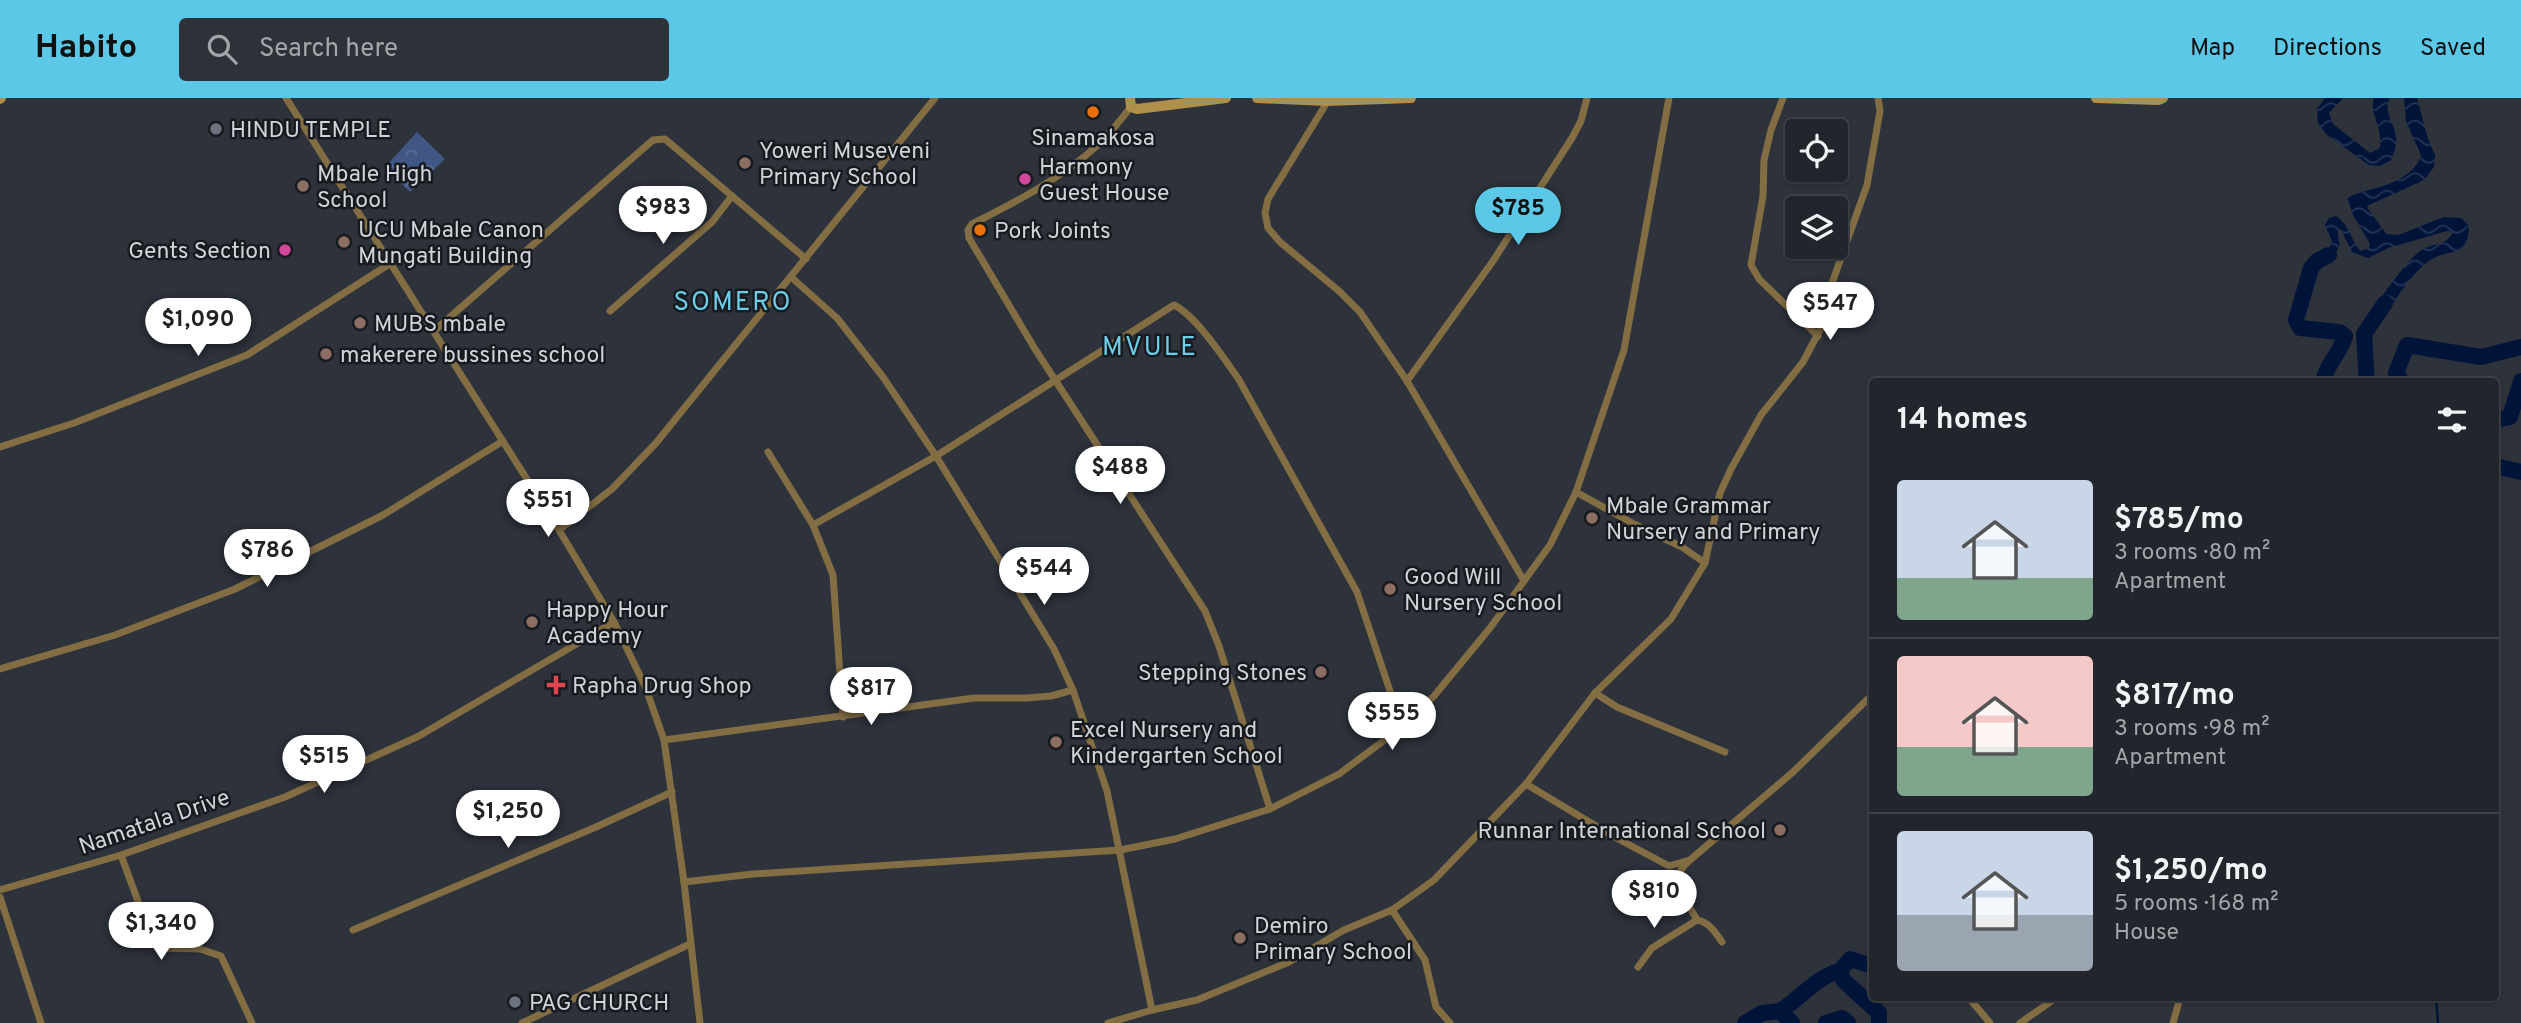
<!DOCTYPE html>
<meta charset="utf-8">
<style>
body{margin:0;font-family:Overpass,sans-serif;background:#2e3238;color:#f1f3f6;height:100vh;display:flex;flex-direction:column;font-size:26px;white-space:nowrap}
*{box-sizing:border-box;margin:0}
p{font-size:23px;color:#a2a5a9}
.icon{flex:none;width:38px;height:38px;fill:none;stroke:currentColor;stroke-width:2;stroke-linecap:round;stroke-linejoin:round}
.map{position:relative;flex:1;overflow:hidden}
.details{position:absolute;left:1869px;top:280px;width:630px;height:623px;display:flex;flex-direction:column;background:#22262c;border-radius:7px;box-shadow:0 2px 5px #0004,0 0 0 2px #3f4348}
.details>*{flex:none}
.buttons{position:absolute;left:1785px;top:21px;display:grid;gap:14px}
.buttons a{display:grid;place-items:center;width:63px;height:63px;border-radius:7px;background:#22262c;box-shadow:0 2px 5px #0004,0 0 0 2px #3f4348;font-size:35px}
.price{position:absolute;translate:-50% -60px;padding:0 16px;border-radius:24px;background:#fff;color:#222;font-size:23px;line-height:46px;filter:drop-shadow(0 2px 4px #0008)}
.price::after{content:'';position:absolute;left:50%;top:42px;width:21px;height:16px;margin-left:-10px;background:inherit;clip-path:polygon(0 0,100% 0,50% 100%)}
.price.current{background:#5ac8e6;color:#111}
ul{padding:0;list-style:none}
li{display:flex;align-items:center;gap:21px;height:175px;padding:0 28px}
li+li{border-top:2px solid #3f4348}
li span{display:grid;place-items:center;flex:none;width:196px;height:140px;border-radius:7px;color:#555}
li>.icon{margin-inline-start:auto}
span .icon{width:84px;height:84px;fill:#fffc;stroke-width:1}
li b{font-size:30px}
h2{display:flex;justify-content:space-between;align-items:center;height:84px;padding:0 28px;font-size:30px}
header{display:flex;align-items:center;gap:42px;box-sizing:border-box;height:98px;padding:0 35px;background:#5ac8e6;color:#111}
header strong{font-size:33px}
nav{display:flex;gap:38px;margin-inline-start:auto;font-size:24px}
.search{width:490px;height:63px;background:#2e3238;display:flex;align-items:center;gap:18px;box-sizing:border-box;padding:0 24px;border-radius:7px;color:#a2a5a9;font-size:26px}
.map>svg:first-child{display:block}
</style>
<header>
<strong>Habito</strong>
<div class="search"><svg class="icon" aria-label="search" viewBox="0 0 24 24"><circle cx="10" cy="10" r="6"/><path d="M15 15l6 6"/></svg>Search here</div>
<nav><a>Map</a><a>Directions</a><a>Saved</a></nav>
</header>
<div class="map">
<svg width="2521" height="925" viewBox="0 0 2521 925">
<defs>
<pattern id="forest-crowns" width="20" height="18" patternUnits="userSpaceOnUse" patternTransform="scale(1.75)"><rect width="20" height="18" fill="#405685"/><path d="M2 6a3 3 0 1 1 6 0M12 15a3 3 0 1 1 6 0" fill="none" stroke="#5b6d96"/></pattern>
<pattern id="water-waves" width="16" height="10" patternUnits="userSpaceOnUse" patternTransform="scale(1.75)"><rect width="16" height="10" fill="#00143a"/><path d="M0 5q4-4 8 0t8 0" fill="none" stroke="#243556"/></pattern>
</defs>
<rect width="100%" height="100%" fill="#2d323b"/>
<!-- forest -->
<path fill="url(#forest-crowns)" d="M417 34 445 61 410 94 385 69Z"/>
<!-- water -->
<g fill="url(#water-waves)">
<path d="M2325 0H2343L2329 15 2333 26 2370 55 2380 50C2383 29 2369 15 2374 0H2389C2384 15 2394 25 2396 39 2397 47 2394 54 2391 62L2380 68 2369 67 2327 37 2318 25 2317 11Z"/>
<path d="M2404 0H2417L2428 41 2435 57 2434 69 2424 82 2367 108C2371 118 2381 126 2386 136L2398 137 2444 119 2461 120 2469 128C2468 162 2448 149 2429 163 2408 178 2393 207 2378 228L2368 219C2379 203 2409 157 2425 150 2437 145 2447 147 2453 134L2447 133 2388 150 2368 160 2352 154 2341 132 2338 131C2337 137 2340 143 2339 148 2336 160 2321 165 2311 170 2314 158 2320 155 2330 149L2332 143 2325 127 2329 120 2336 118C2350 127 2350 142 2361 153L2369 150 2370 146 2353 117 2347 99C2373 89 2412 86 2421 57L2406 23Z"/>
</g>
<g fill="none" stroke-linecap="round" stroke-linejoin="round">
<!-- stream -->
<path stroke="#00143a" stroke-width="2.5" d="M2436 900 2438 925"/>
<!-- river -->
<g stroke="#00143a" stroke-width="16">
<path d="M2323 284C2326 266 2341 255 2345 238L2339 234 2300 230 2296 222 2311 170 2317 163 2329 157"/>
<path d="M2367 284 2364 236 2385 205"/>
<path d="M2402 284 2396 275 2407 247 2481 259 2521 249"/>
<path d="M2496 322 2510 319 2521 283"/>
<path d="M2496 368 2521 374"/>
<path d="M1872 868 1850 861 1840 873 1843 882 1879 915V925"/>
<path d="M1780 913C1801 900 1817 878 1840 873"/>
<path d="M1745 925 1762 915 1780 913 1792 925"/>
<path d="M1826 925 1842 920 1848 925"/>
</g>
<!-- street -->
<g stroke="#836e44" stroke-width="7">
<path d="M286 0 559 432 614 524 645 588 664 642 684 784 700 925"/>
<path d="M1783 0 1771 32 1764 62 1763 98 1751 167 1759 181 1818 238"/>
<path d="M1329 1 1268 101 1265 115 1268 130 1280 144 1339 193 1360 214 1407 283 1524 483"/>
<path d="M1131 9C1121 21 1111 35 1099 46 1062 80 1016 104 972 126L968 132 969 140 1035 251 1205 513 1219 548 1270 711"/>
<path d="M791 179 837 220 883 279 936 358 1054 551 1073 592 1107 693 1152 912"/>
<path d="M610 213 712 124 732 98"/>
<path d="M434 233 653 42 665 41 806 161"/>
<path d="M1407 283 1493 163 1572 40 1581 23 1587 0"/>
<path d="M0 349 74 325 247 257 391 165"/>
<path d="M768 354 813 427 833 477 843 619"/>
<path d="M813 427 936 358 1174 207C1196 218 1223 259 1238 280L1357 494 1402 629"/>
<path d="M559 432 612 391 656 345 935 0"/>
<path d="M1705 465 1720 395 1731 371 1761 317 1803 264 1820 232 1831 188 1867 87 1880 13 1878 0"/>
<path d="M0 571 115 537 235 491 383 417 503 343"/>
<path d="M1595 595 1617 609 1725 654"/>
<path d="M664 642 974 600H1027L1051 598 1073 592"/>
<path d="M1526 686 1611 737 1669 768 1690 762 1793 674 1872 597"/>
<path d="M121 757 150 836 160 850 200 851 221 858 252 925"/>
<path d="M1689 763C1663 786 1687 801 1697 822 1709 824 1715 834 1722 844"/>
<path d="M684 784 753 776 1120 752 1175 741 1270 711 1339 676 1402 629 1434 598 1490 530 1550 447 1576 394 1624 252 1669 0"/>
<path d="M0 792 121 757 285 699 419 638 614 524"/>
<path d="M0 799 41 925"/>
<path d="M1392 812 1425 862 1436 909 1450 925"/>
<path d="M353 832 596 729 672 694"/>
<path d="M1638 869 1652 850 1697 822"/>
<path d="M1969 900 1990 925"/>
<path d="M522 925 690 846"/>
<path d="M1108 925 1152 912 1197 902 1289 864 1344 832 1392 812 1434 782 1526 686 1595 595 1671 521 1705 465 1682 449 1634 426 1576 394"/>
<path d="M2020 925 2056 900"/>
<path d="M2173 925 2180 900"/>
</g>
<!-- secondary -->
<g stroke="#b08f4a" stroke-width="10">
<path d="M1130 0 1131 9 1137 11 1226 0"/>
<path d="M1257 0 1327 3 1411 0"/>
<path d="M2096 0 2158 2 2163 0"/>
<path d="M0 1 1 0"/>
</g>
</g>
<!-- markers -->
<g fill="#e8710a" stroke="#171a1e" stroke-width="2.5">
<circle cx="1093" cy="14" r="7"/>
<circle cx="980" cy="132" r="7"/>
</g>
<g fill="#6b7280" stroke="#171a1e" stroke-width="2.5">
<circle cx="216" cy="31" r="7"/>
<circle cx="515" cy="904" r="7"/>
</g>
<g fill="#8d6e63" stroke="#171a1e" stroke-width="2.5">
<circle cx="745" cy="65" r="7"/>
<circle cx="303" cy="88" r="7"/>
<circle cx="344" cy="144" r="7"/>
<circle cx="360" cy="225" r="7"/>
<circle cx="326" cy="256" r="7"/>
<circle cx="1592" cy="420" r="7"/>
<circle cx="1390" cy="491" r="7"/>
<circle cx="532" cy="524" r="7"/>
<circle cx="1321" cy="574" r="7"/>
<circle cx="1056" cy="644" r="7"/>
<circle cx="1780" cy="732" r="7"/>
<circle cx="1240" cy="840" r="7"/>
</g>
<g fill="#d1479c" stroke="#171a1e" stroke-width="2.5">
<circle cx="1025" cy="81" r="7"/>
<circle cx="285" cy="152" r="7"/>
</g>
<path fill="#e0444e" stroke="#171a1e" stroke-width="2.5" d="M552.5 576.5h7v7h7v7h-7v7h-7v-7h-7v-7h7z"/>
<g text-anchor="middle" stroke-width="5" stroke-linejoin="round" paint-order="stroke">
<!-- poi labels -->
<g font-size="23" fill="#d0d3d9" stroke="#171a1e" text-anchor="start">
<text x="230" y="39">HINDU TEMPLE</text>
<text x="1093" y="47" text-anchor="middle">Sinamakosa</text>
<text x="759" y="60">Yoweri Museveni<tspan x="759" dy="26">Primary School</tspan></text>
<text x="1039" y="76">Harmony<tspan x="1039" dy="26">Guest House</tspan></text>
<text x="317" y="83">Mbale High<tspan x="317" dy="26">School</tspan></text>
<text x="358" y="139">UCU Mbale Canon<tspan x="358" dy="26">Mungati Building</tspan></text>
<text x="994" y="140">Pork Joints</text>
<text x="271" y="160" text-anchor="end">Gents Section</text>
<text x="374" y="233">MUBS mbale</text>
<text x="340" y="264">makerere bussines school</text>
<text x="1606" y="415">Mbale Grammar<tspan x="1606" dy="26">Nursery and Primary</tspan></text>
<text x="1404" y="486">Good Will<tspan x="1404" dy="26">Nursery School</tspan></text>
<text x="546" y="519">Happy Hour<tspan x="546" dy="26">Academy</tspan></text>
<text x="1307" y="582" text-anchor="end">Stepping Stones</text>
<text x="572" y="595">Rapha Drug Shop</text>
<text x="1070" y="639">Excel Nursery and<tspan x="1070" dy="26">Kindergarten School</tspan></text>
<text x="1766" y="740" text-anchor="end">Runnar International School</text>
<text x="1254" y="835">Demiro<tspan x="1254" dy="26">Primary School</tspan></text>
<text x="529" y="912">PAG CHURCH</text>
</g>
<!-- street labels -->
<g font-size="23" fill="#d0d3d9" stroke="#171a1e">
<text transform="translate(154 723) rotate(-19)" y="8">Namatala Drive</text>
</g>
<!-- quarter labels -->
<g font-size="26" letter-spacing="2" fill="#6ccde9" stroke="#171a1e">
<text x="733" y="212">SOMERO</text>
<text x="1150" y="257">MVULE</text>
</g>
</g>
</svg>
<div class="buttons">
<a><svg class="icon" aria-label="locate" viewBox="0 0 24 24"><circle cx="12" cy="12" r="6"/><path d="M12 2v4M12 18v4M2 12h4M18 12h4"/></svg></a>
<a><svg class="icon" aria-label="layers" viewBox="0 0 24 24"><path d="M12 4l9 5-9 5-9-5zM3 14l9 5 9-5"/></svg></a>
</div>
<b class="price" style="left:663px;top:148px">$983</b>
<b class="price current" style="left:1518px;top:149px">$785</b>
<b class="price" style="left:1830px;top:244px">$547</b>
<b class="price" style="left:198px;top:260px">$1,090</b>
<b class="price" style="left:1120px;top:408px">$488</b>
<b class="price" style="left:548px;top:441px">$551</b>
<b class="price" style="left:267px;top:491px">$786</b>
<b class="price" style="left:1044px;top:509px">$544</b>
<b class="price" style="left:871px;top:629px">$817</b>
<b class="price" style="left:1392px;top:654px">$555</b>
<b class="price" style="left:324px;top:697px">$515</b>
<b class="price" style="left:508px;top:752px">$1,250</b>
<b class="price" style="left:1654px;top:832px">$810</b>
<b class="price" style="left:161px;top:864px">$1,340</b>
<section class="details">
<h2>14 homes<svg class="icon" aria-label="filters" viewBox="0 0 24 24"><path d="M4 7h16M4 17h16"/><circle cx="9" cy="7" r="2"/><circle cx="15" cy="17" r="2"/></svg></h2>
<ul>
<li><span style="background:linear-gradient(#c9d6e8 70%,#7fa58c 0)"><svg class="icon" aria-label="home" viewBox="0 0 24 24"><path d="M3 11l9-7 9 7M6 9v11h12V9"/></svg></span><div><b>$785/mo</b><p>3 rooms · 80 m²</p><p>Apartment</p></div></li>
<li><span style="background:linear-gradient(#f6c9c9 65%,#7fa58c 0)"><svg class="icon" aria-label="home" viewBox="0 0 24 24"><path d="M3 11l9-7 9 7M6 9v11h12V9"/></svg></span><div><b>$817/mo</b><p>3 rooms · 98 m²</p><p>Apartment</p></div></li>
<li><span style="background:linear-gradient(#c9d6e8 60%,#9aa5b1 0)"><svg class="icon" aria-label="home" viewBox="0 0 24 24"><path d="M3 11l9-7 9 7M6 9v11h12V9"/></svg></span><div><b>$1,250/mo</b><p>5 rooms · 168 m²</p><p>House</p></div></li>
</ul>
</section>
</div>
